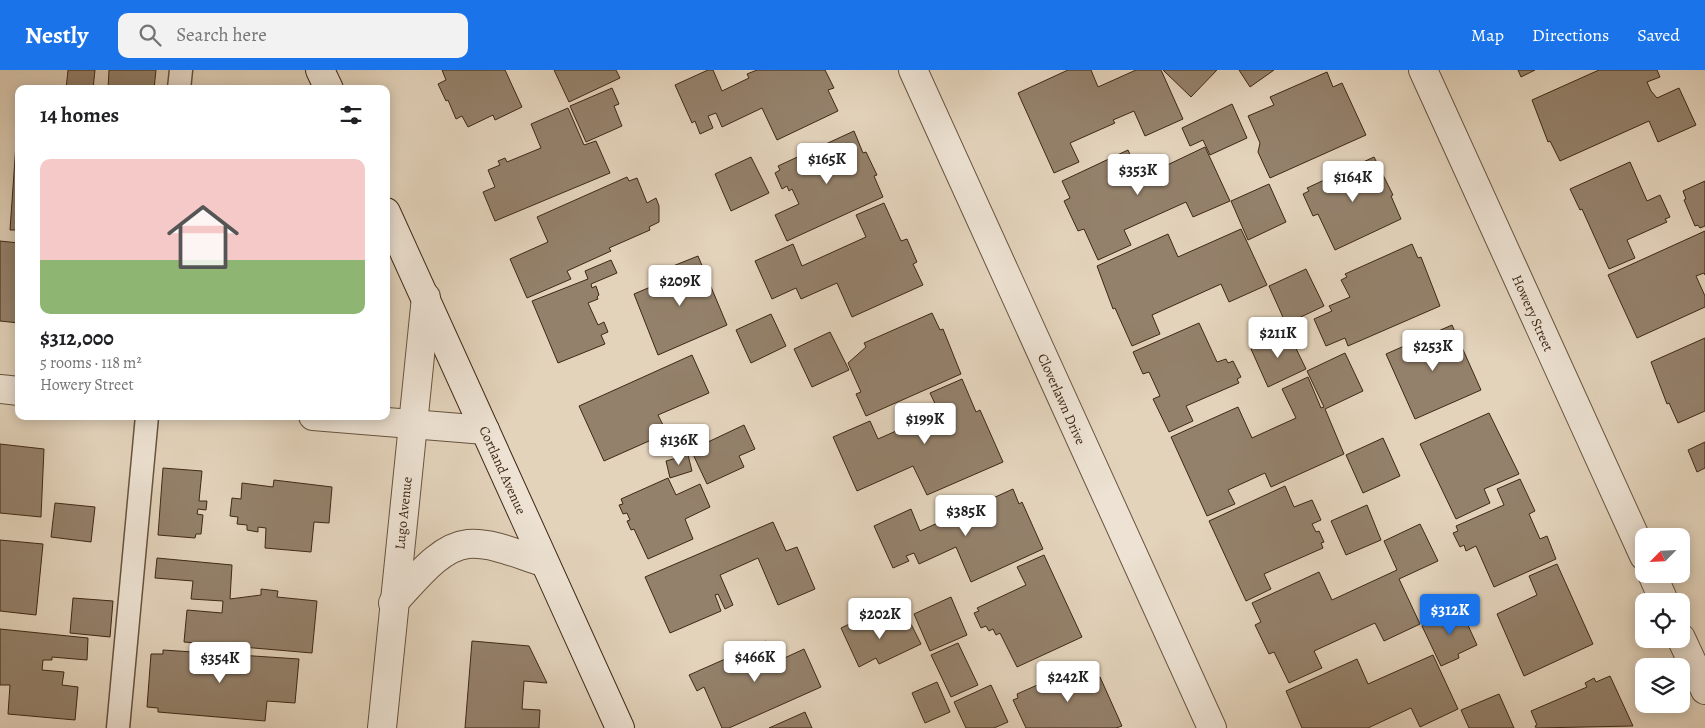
<!DOCTYPE html>
<meta charset="utf-8">
<style>
body{margin:0;font-family:Alegreya,serif;background:#f2f2f2;color:#202124;height:100vh;display:flex;flex-direction:column;font-size:19px;white-space:nowrap}
*{box-sizing:border-box;margin:0}
p{font-size:16px;color:#757577}
.icon{flex:none;width:28px;height:28px;fill:none;stroke:currentColor;stroke-width:2;stroke-linecap:round;stroke-linejoin:round}
.map{position:relative;flex:1;overflow:hidden}
.panel{position:absolute;left:15px;top:15px;width:375px;height:335px;display:flex;flex-direction:column;background:#fff;border-radius:10px;box-shadow:0 2px 12px #0003}
.panel>*{flex:none}
.needle{width:32px;rotate:246deg}
.buttons{position:absolute;left:1635px;top:458px;display:grid;gap:10px}
.buttons a{display:grid;place-items:center;width:55px;height:55px;border-radius:10px;background:#fff;box-shadow:0 2px 12px #0003;font-size:25px}
.price{position:absolute;translate:-50% -42px;padding:0 11px;border-radius:5px;background:#fff;color:#222;font-size:16px;line-height:32px;filter:drop-shadow(0 1px 2px #0008)}
.price::after{content:'';position:absolute;left:50%;top:30px;width:15px;height:11px;margin-left:-8px;background:inherit;clip-path:polygon(0 0,100% 0,50% 100%)}
.price.selected{background:#1a73e8;color:#fff}
ul{padding:0;list-style:none}
li{display:grid;align-content:center;gap:10px;height:265px;padding:0 25px}
li+li{border-top:1px solid #e0e0e0}
li span{display:grid;place-items:center;height:155px;border-radius:10px;color:#555}
li>.icon{margin-inline-start:auto}
span .icon{width:90px;height:90px;fill:#fffc;stroke-width:1}
li b{font-size:21px}
h2{display:flex;justify-content:space-between;align-items:center;height:60px;padding:0 25px;font-size:21px}
header{display:flex;align-items:center;gap:30px;box-sizing:border-box;height:70px;padding:0 25px;background:#1a73e8;color:#fff}
header strong{font-size:24px}
nav{display:flex;gap:28px;margin-inline-start:auto;font-size:18px}
.search{width:350px;height:45px;background:#f2f2f2;display:flex;align-items:center;gap:12px;box-sizing:border-box;padding:0 18px;border-radius:10px;color:#757577;font-size:19px}
.map>svg:first-child{display:block}
</style>
<header>
<strong>Nestly</strong>
<div class="search"><svg class="icon" aria-label="search" viewBox="0 0 24 24"><circle cx="10" cy="10" r="6"/><path d="M15 15l6 6"/></svg>Search here</div>
<nav><a>Map</a><a>Directions</a><a>Saved</a></nav>
</header>
<div class="map">
<svg width="1705" height="658" viewBox="0 0 1705 658">
<rect width="100%" height="100%" fill="#e3d3bb"/>
<filter id="stains"><feTurbulence type="fractalNoise" baseFrequency=".004" numOctaves="4"/><feColorMatrix values="0 0 0 0 .2 0 0 0 0 .09 0 0 0 0 .02 0 0 0 .5 -.17"/></filter>
<radialGradient id="worn" r=".72"><stop offset=".6" stop-color="#630" stop-opacity="0"/><stop offset="1" stop-color="#630" stop-opacity=".3"/></radialGradient>
<!-- building -->
<g fill="#94816b" stroke="#3e2815">
<path d="M68 0H95L93 19H66Z"/>
<path d="M109 0H156L154 19H108Z"/>
<path d="M442 0H505L522 37 495 50 493 45 468 57 462 46 456 49 448 30 446 31 438 14 446 10Z"/>
<path d="M554 0H616L620 8 569 32Z"/>
<path d="M708 0H713L722 21 749 8 747 4 757 0H825L834 18 828 20 838 41 777 70 762 38 722 57 716 43 708 46 713 58 700 64 695 51 692 53 675 15Z"/>
<path d="M1068 0H1091L1098 17 1136 0H1161L1183 49 1145 66 1134 41 1113 50 1115 53 1070 73 1079 92 1054 103 1018 23Z"/>
<path d="M1163 0H1217L1191 27Z"/>
<path d="M1239 0H1274L1250 17Z"/>
<path d="M1518 0H1535L1521 7Z"/>
<path d="M1599 0H1657L1660 7 1647 12 1651 21 1657 28 1679 18 1696 55 1658 72 1649 51 1560 91 1550 71 1548 72 1532 30Z"/>
<path d="M1327 2 1333 17 1342 13 1366 65 1270 108 1258 82 1260 73 1248 46 1274 35 1270 27Z"/>
<path d="M612 18 619 34 614 36 622 56 586 72 570 36Z"/>
<path d="M1232 34 1247 68 1210 85 1203 70 1190 76 1182 58Z"/>
<path d="M568 38 584 75 596 71 610 103 495 151 483 122 495 117 488 100 500 95 498 91 505 88 507 92 541 78 531 54Z"/>
<path d="M854 61 863 83 866 82 877 105 874 106 883 127 787 171 775 145 799 134 792 119 789 121 787 116 782 119 775 103 780 100 778 96Z"/>
<path d="M16 74H19V160H10Z"/>
<path d="M1205 77 1230 131 1193 147 1186 132 1124 160 1131 175 1098 190 1084 159 1078 161 1064 131 1070 128 1062 111 1128 80 1140 108Z"/>
<path d="M751 87 769 123 731 141 715 104Z"/>
<path d="M1374 87 1393 125 1391 126 1401 149 1335 180 1318 144 1313 146 1303 124 1309 121 1307 118Z"/>
<path d="M1630 92 1647 131 1660 125 1670 147 1665 149 1667 152 1627 170 1635 188 1609 199 1582 139 1580 140 1570 119Z"/>
<path d="M627 107 629 111 637 108 647 133 656 128 659 136V152L649 157 650 160 609 178 611 181 567 201 571 209 527 228 510 189 548 172 537 147Z"/>
<path d="M1705 111V156L1700 158 1698 155 1695 156 1684 130 1686 129 1683 121Z"/>
<path d="M1269 114 1286 152 1248 170 1231 131Z"/>
<path d="M884 133 901 171 907 169 917 192 913 194 923 215 852 247 837 213 801 229 796 218 772 229 755 191 793 174 802 196 866 167 856 145Z"/>
<path d="M1241 159 1267 215 1229 232 1221 214 1152 245 1160 264 1132 276 1115 238 1113 239 1097 196 1168 164 1178 187Z"/>
<path d="M1705 161V205L1704 203 1696 206 1705 226V237L1637 268 1608 205Z"/>
<path d="M0 171 19 173V253L0 251Z"/>
<path d="M1412 174 1418 188 1421 187 1440 236 1348 276 1345 268 1326 276 1314 249 1332 241 1329 236 1350 227 1341 210 1347 207 1345 204Z"/>
<path d="M698 186 727 255 658 285 634 224 667 210 663 200Z"/>
<path d="M611 190 617 203 591 214 592 218 596 216 599 225 597 227 598 229 588 233 598 255 604 252 608 262 601 265 605 274 558 293 532 231 588 209 585 201Z"/>
<path d="M1306 199 1324 236 1286 254 1269 216Z"/>
<path d="M932 243 940 260 943 259 961 304 866 346 856 324 861 322 848 293 866 277 864 273Z"/>
<path d="M771 244 786 276 751 293 736 260Z"/>
<path d="M1199 253 1217 292 1226 289 1228 293 1233 291 1241 307 1237 309 1239 313 1186 336 1193 351 1169 362 1153 329 1160 326 1149 302 1143 304 1133 282Z"/>
<path d="M1452 255 1481 320 1415 349 1386 284Z"/>
<path d="M830 262 849 300 812 317 794 279Z"/>
<path d="M1288 262 1306 299 1268 317 1251 279Z"/>
<path d="M1705 268V341L1678 353 1669 333 1667 334 1651 292Z"/>
<path d="M1345 283 1363 321 1325 339 1344 384 1271 417 1265 403 1228 420 1235 434 1207 446 1171 367 1238 337 1252 368 1296 348 1282 319 1308 307 1321 338 1324 337 1307 301Z"/>
<path d="M692 285 709 323 658 345 667 363 604 391 579 336Z"/>
<path d="M962 309 976 342 980 340 1003 392 927 425 913 396 857 421 833 367 870 351 878 369 939 342 930 323Z"/>
<path d="M1489 343 1519 404 1484 419 1490 433 1456 449 1420 374Z"/>
<path d="M744 355 755 379 739 386 744 397 707 414 691 380Z"/>
<path d="M1383 368 1400 406 1363 423 1346 385Z"/>
<path d="M1705 372V398L1697 402 1688 380Z"/>
<path d="M0 374 44 379 41 447 0 443Z"/>
<path d="M688 385 692 401 670 408 666 391Z"/>
<path d="M163 398 202 401 199 431H207L206 440 198 439 197 444 203 445 201 464H196L195 468 158 465Z"/>
<path d="M668 408 676 425 700 414 710 437 685 449 693 469 648 489 634 459 631 460 627 451 630 450 627 443 623 444 619 435 623 434 621 429Z"/>
<path d="M1520 409 1535 441 1529 444 1540 469 1547 466 1556 489 1494 517 1476 476 1466 481 1464 475 1460 477 1453 463 1458 461 1456 456 1504 435 1497 419Z"/>
<path d="M274 410 332 417 329 453 314 452 311 482 265 478 266 458 258 457V462L247 460V455L237 454 238 447 230 446 232 428 241 429 242 413 273 417Z"/>
<path d="M1285 416 1294 437 1312 430 1321 450 1312 454 1316 462 1319 461 1324 472 1321 473 1323 478 1264 504 1271 519 1246 531 1209 451Z"/>
<path d="M1013 419 1019 434 1022 432 1043 479 971 512 956 477 919 494 914 483 906 486 909 491 893 498 874 456 911 439 920 461Z"/>
<path d="M55 433 95 437 91 472 51 467Z"/>
<path d="M1367 435 1381 470 1346 485 1331 451Z"/>
<path d="M773 452 786 481 797 477 815 519 778 535 758 488 720 505 733 535 725 539 718 524 715 525 721 541 670 563 645 507Z"/>
<path d="M1420 454 1438 491 1399 509 1420 554 1384 571 1375 553 1314 581 1322 598 1289 613 1274 582 1269 584 1255 555 1261 552 1252 533 1319 502 1332 530 1397 500 1384 471Z"/>
<path d="M0 470 43 474 36 545 0 541Z"/>
<path d="M1044 485 1082 567 1017 597 1000 563 996 565 993 559 989 561 986 556 981 558 974 543 979 541 977 538 1026 515 1017 497Z"/>
<path d="M157 488 232 495 230 529 261 525V519L278 521 277 527 317 531 312 583 184 572 187 540 222 543 223 531 191 529 193 511 155 508Z"/>
<path d="M1557 494 1593 574 1524 606 1497 544 1537 525 1529 506Z"/>
<path d="M951 527 967 565 930 581 914 544Z"/>
<path d="M73 528 113 531 110 567 70 563Z"/>
<path d="M1460 538 1477 575 1458 584 1459 588 1441 596 1422 556Z"/>
<path d="M907 546 921 574 879 594 876 588 859 597 841 558 862 548 877 552 881 558Z"/>
<path d="M0 559 88 568 87 590 52 587V590H43L42 600 64 602 62 615 78 617 75 650 8 644 10 615H0Z"/>
<path d="M472 571 529 576 547 613 524 611 522 639 540 640 539 658H465Z"/>
<path d="M766 571 767 574 769 573 778 591 804 579 821 617 729 658H722L704 617 697 621 689 605Z"/>
<path d="M958 573 978 615 951 627 931 585Z"/>
<path d="M163 580 299 589 295 633 267 631 265 651 158 642V638L147 637 151 584H163Z"/>
<path d="M1433 585 1458 639 1420 657 1411 638 1368 658H1302L1286 621 1357 589 1368 614Z"/>
<path d="M1085 594 1092 611 1100 607 1122 656 1116 658H1026L1013 630 1018 628 1017 624Z"/>
<path d="M1610 606 1633 656 1536 658 1535 656 1537 655 1531 641 1587 617 1585 613 1594 608 1596 612Z"/>
<path d="M937 612 950 642 925 653 912 623Z"/>
<path d="M991 615 1008 652 994 658H966L954 632Z"/>
<path d="M1499 624 1514 658H1469L1461 640Z"/>
<path d="M805 642 812 658H769Z"/>
</g>
<g fill="none" stroke-linecap="round" stroke-linejoin="round">
<!-- lane casing -->
<g stroke="#67533e" stroke-width="25">
<g id="lane">
<path d="M179 19 181 0"/>
<path d="M118 658 147 346"/>
</g>
</g>
<!-- street casing -->
<g stroke="#67533e" stroke-width="30">
<g id="street">
<path d="M913 0 1212 658"/>
<path d="M1423 0 1644 486"/>
<path d="M0 319 19 321"/>
<path d="M313 346 485 360"/>
<path d="M1652 504 1664 531"/>
<path d="M393 533C413 513 438 477 468 474 492 472 520 485 543 492"/>
<path d="M1681 568 1705 620"/>
<path d="M382 658 426 227"/>
</g>
</g>
<!-- secondary casing -->
<g stroke="#3e2815" stroke-width="30">
<g id="secondary">
<path d="M320 0 329 19"/>
<path d="M386 142 620 658"/>
</g>
</g>
<!-- lane -->
<use href="#lane" stroke="#ede2d3" stroke-width="22"/>
<!-- street -->
<use href="#street" stroke="#ede2d3" stroke-width="28"/>
<!-- secondary -->
<use href="#secondary" stroke="#ede2d3" stroke-width="28"/>
</g>
<g text-anchor="middle" stroke-width="4" stroke-linejoin="round" paint-order="stroke">
<!-- street labels -->
<g font-size="14" fill="#3e2815" stroke="#ede2d3">
<text transform="translate(1533 243) rotate(66)" y="5">Howery Street</text>
<text transform="translate(1062 329) rotate(66)" y="5">Cloverlawn Drive</text>
<text transform="translate(503 400) rotate(66)" y="5">Cortland Avenue</text>
<text transform="translate(403 443) rotate(-84)" y="5">Lugo Avenue</text>
</g>
</g>
<rect width="100%" height="100%" filter="url(#stains)"/>
<rect width="100%" height="100%" fill="url(#worn)"/>
</svg>
<div class="buttons">
<a><svg class="needle" viewBox="-14 -14 28 28"><path d="M0-13l5 13h-10z" fill="#e53935"/><path d="M0 13l5-13h-10z" fill="#757577"/></svg></a>
<a><svg class="icon" aria-label="locate" viewBox="0 0 24 24"><circle cx="12" cy="12" r="6"/><path d="M12 2v4M12 18v4M2 12h4M18 12h4"/></svg></a>
<a><svg class="icon" aria-label="layers" viewBox="0 0 24 24"><path d="M12 4l9 5-9 5-9-5zM3 14l9 5 9-5"/></svg></a>
</div>
<b class="price" style="left:827px;top:115px">$165K</b>
<b class="price" style="left:1138px;top:126px">$353K</b>
<b class="price" style="left:1353px;top:133px">$164K</b>
<b class="price" style="left:680px;top:237px">$209K</b>
<b class="price" style="left:1278px;top:289px">$211K</b>
<b class="price" style="left:1433px;top:302px">$253K</b>
<b class="price" style="left:925px;top:375px">$199K</b>
<b class="price" style="left:679px;top:396px">$136K</b>
<b class="price" style="left:966px;top:467px">$385K</b>
<b class="price selected" style="left:1450px;top:566px">$312K</b>
<b class="price" style="left:880px;top:570px">$202K</b>
<b class="price" style="left:755px;top:613px">$466K</b>
<b class="price" style="left:220px;top:614px">$354K</b>
<b class="price" style="left:1068px;top:633px">$242K</b>
<section class="panel">
<h2>14 homes<svg class="icon" aria-label="filters" viewBox="0 0 24 24"><path d="M4 7h16M4 17h16"/><circle cx="9" cy="7" r="2"/><circle cx="15" cy="17" r="2"/></svg></h2>
<ul>
<li><span style="background:linear-gradient(#f6c9c9 65%,#8fb573 0)"><svg class="icon" aria-label="home" viewBox="0 0 24 24"><path d="M3 11l9-7 9 7M6 9v11h12V9"/></svg></span><div><b>$312,000</b><p>5 rooms · 118 m²</p><p>Howery Street</p></div></li>
</ul>
</section>
</div>
